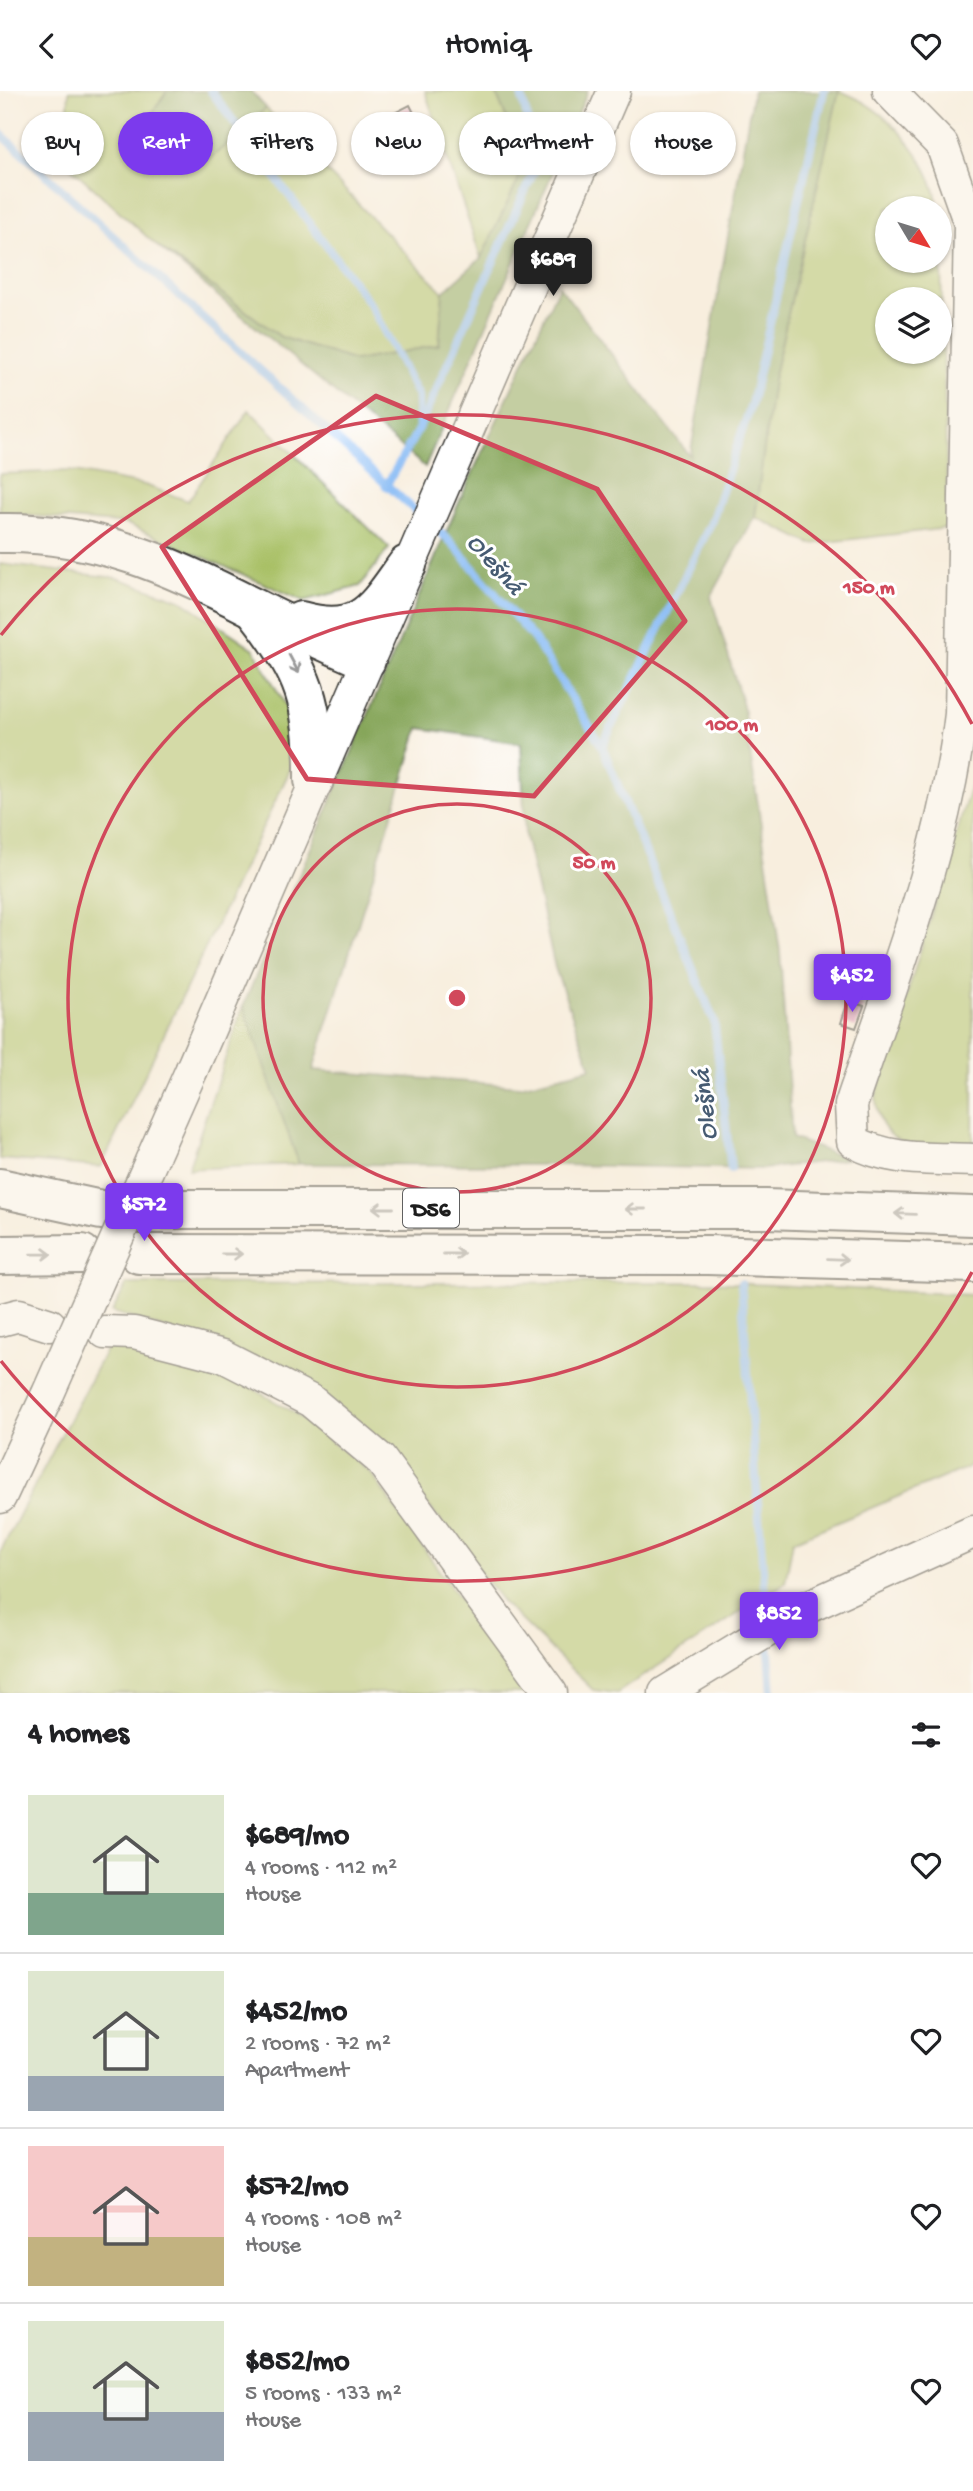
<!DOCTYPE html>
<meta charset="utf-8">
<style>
body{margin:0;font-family:"Gochi Hand",sans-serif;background:#f2f2f2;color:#202124;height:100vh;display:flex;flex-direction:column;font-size:26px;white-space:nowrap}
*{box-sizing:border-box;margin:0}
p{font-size:23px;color:#757577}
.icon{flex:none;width:38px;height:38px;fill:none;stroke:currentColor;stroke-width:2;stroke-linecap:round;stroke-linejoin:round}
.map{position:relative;height:1602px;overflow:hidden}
.side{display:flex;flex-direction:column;background:#fff;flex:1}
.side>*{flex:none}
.guide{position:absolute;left:21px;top:21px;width:931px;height:63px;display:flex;gap:14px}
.needle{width:46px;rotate:128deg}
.fabs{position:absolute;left:875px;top:105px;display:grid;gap:14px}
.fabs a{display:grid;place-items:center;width:77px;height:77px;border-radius:50%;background:#fff;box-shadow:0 2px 5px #0004;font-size:35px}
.price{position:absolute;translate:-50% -60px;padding:0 16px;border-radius:7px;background:#7c3aed;color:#fff;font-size:23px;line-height:46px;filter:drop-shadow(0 2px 4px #0008)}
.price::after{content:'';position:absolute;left:50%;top:42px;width:21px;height:16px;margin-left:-10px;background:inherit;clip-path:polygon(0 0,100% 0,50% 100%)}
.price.on{background:#222;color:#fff}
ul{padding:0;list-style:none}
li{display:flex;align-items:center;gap:21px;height:175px;padding:0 28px}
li+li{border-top:2px solid #e0e0e0}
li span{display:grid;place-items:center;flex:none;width:196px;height:140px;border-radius:0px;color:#555}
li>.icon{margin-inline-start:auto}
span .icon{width:84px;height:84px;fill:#fffc;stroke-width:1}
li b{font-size:30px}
h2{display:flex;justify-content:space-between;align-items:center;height:84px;padding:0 28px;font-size:30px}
.chip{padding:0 24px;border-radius:32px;background:#fff;box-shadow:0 2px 5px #0004;font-size:24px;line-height:63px}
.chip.on{background:#7c3aed;color:#fff}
header{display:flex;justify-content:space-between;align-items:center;height:91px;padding:0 28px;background:#fff;font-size:32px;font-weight:600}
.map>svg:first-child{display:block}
</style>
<header><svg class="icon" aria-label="back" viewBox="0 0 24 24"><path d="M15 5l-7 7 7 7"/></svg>Homiq<svg class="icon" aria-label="heart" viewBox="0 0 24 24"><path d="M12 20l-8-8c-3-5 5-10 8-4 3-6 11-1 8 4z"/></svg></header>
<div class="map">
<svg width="973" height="1602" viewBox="0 0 973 1602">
<rect width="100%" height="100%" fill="#fff"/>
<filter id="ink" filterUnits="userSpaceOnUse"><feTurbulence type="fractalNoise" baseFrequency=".0143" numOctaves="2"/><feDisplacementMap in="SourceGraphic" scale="14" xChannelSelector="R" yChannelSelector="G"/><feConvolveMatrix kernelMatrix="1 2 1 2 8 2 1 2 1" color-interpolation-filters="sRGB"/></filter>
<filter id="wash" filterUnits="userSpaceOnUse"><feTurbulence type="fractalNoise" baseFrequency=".00686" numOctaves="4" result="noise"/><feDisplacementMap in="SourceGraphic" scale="28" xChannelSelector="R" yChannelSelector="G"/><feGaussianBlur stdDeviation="1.57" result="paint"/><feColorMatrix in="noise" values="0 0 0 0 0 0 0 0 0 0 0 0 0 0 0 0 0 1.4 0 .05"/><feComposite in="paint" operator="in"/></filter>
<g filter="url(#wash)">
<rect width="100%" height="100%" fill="#f8eede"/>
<!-- green -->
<g fill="#a8c065" stroke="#626e40" stroke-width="2" fill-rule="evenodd">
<path d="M69 0H167L204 71 266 17 443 201 439 254 355 270 281 246 156 154 55 62 68 16Z"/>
<path d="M425 0H495L522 64 518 90 481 167Z"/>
<path d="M839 0C884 14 934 69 938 117H887V170H940V135L948 437 811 453 755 426 773 289ZM887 208H940V261H887Z"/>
<path d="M249 319 389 457 360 495 304 510 127 433 0 422V383L69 380 145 394 188 410Z"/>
<path d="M0 473 117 487 181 509 254 558 291 625V677L101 1076 0 1068Z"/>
<path d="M973 687V1057C927 1054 878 1066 876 1005Z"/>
<path d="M243 915 299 1073 188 1078Z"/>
<path d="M711 1191 973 1204V1374L793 1450 785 1492 617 1602 593 1599 505 1514 385 1358 234 1260 112 1221 127 1193Z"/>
<path d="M111 1249 224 1280 296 1323 370 1381 462 1512 536 1602H0V1461Z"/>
</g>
<!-- forest -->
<g fill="#86a65a" stroke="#51613b" stroke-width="2" fill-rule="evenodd">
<path d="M167 0H251L266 17C252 29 218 65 203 71 181 80 153 63 149 39 147 24 160 12 167 0Z"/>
<path d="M495 0H588L425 376 156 154 281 246 355 270 439 254 443 201 481 167 518 90 522 64Z"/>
<path d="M753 0H839L773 289 755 426 711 506 743 615 780 860 792 1047 847 1068 763 1078 557 1074 299 1073 243 915 460 409 559 195 690 365ZM419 637 521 652 525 745 555 877 591 977 520 995 313 979Z"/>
</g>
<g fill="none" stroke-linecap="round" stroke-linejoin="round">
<!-- stream -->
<g stroke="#86baf4" stroke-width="8">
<path d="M211 0 370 213 418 305 419 335"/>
<path d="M0 42 422 426"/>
<path d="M386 395 419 337 539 69 520 0"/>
<path d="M435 437 451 451 534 548 602 655 714 930 731 1078"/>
<path d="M602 655 711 432 751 314 824 0"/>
<path d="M741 1192 767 1531"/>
<path d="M768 1547 772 1602"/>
</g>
</g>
<g id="blocks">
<!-- building -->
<g fill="#db90ba">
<path d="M410 14 420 34 415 37 425 56 387 75 367 36Z"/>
<path d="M848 910 864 915 856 937 841 932Z"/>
</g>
</g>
</g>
<g filter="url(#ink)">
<use href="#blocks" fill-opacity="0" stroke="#3d3c39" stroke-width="2"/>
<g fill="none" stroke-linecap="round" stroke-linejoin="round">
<!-- minor casing -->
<g stroke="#3d3c39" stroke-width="35">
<g id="minor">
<path d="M889 0 942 54 970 133 961 623C945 758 894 886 851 1014L853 1050C889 1071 933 1067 973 1069"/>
<path d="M192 978 614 0"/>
<path d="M0 1229 19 1224 50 1234"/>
<path d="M105 1241 134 1242 223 1265 311 1310 380 1368 551 1602"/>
<path d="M0 1406 47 1305"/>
<path d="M665 1602 801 1519 973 1441"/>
</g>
</g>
<!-- highway casing -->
<g stroke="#3d3c39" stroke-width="42">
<g id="highway">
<path d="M0 442C95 440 172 475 254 517 291 536 329 552 366 569"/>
<path d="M258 522C305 582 315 613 314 689"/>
<path d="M301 530C362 547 375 518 407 474"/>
<path d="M0 1097 101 1119"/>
<path d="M158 1118H766L973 1125"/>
<path d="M139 1163 708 1164 973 1172"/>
<path d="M0 1164 82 1163"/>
</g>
</g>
<!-- minor -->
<use href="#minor" stroke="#fff" stroke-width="32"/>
<!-- highway -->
<use href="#highway" stroke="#fff" stroke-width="38"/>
<!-- minor-bridge casing -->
<g stroke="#3d3c39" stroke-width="35" stroke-linecap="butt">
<path id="minor-bridge" d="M47 1305 192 978"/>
</g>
<!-- minor-bridge -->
<use href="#minor-bridge" stroke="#fff" stroke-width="32"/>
</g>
<!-- one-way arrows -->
<defs><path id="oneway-shaft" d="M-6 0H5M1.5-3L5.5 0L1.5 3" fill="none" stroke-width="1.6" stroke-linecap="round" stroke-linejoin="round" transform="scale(1.75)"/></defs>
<g stroke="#999">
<use href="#oneway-shaft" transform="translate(294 573) rotate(62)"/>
<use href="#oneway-shaft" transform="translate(383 1117) rotate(-180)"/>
<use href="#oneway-shaft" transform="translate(635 1118) rotate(-180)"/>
<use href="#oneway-shaft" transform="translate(905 1123) rotate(-178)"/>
<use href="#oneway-shaft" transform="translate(41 1163) rotate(-1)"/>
<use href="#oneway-shaft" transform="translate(232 1163)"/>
<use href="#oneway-shaft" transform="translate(454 1163)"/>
<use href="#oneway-shaft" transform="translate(838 1168) rotate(2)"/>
</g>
</g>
<!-- marked area -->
<path d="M0 0H973V1602H0ZM376 305 597 398 685 530 534 705 307 688 162 456Z" fill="#f8eede" fill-opacity=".55" fill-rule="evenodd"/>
<path fill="none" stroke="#d1495b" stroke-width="5" stroke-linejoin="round" d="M376 305 597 398 685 530 534 705 307 688 162 456Z"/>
<!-- distance rings -->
<g fill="none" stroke="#d1495b" stroke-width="3.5">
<circle cx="457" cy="907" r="194"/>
<circle cx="457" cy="907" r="389"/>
<path d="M972 1181A583 583 0 0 1 1 1270M1 544A583 583 0 0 1 972 633"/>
</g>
<g text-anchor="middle" stroke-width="6" stroke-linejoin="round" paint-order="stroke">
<!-- shield labels -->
<rect fill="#fff" stroke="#606060" stroke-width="2" x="403" y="1097.5" width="56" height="39" rx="5"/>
<g font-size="23" font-weight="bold" fill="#1c1c1c">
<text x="431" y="1125">D56</text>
</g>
<!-- water labels -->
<g font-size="26" font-style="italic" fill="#465b72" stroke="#fff">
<text transform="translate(497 472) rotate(49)" y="9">Olešná</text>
<text transform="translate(703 1014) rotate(-96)" y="9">Olešná</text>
</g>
</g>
<circle cx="457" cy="907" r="10" fill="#d1495b" stroke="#fff" stroke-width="3.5"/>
<g font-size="21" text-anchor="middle" font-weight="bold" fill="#d1495b" stroke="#fff" stroke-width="6" stroke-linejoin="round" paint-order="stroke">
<text x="869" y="502">150 m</text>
<text x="732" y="639">100 m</text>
<text x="594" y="777">50 m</text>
</g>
</svg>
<div class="fabs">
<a><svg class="needle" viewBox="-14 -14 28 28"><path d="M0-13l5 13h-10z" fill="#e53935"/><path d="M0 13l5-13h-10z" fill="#757577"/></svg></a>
<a><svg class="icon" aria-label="layers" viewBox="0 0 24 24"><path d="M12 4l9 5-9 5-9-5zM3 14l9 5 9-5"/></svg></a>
</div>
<b class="price on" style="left:553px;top:207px">$689</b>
<b class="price" style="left:852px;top:923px">$452</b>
<b class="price" style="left:144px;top:1152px">$572</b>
<b class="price" style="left:779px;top:1561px">$852</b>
<div class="guide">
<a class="chip">Buy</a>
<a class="chip on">Rent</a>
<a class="chip">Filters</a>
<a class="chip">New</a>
<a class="chip">Apartment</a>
<a class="chip">House</a>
</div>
</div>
<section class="side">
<h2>4 homes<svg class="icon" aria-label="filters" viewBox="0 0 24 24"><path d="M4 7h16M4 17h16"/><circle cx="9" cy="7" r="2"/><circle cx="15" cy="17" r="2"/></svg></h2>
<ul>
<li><span style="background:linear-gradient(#dfe7d0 70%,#7fa58c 0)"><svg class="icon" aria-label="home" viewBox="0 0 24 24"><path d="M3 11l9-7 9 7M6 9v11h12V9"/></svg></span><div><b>$689/mo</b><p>4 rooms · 112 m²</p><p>House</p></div><svg class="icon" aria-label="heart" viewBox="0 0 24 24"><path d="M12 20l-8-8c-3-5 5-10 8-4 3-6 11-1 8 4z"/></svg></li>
<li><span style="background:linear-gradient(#dfe7d0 75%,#9aa5b1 0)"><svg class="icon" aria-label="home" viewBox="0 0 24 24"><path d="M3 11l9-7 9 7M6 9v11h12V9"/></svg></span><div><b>$452/mo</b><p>2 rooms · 72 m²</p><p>Apartment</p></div><svg class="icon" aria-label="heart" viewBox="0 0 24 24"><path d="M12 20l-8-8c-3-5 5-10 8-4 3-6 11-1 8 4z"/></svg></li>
<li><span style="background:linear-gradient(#f6c9c9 65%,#c2b280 0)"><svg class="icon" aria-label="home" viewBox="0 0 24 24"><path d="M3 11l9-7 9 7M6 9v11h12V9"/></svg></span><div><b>$572/mo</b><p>4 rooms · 108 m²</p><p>House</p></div><svg class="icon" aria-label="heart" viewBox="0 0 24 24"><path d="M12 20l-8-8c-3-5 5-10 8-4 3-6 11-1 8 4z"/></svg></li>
<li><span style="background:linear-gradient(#dfe7d0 65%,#9aa5b1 0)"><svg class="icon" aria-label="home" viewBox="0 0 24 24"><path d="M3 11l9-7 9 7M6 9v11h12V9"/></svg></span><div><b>$852/mo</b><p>5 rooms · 133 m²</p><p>House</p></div><svg class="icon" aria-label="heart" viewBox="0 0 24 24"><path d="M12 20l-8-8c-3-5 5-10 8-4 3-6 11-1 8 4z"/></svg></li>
</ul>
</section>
